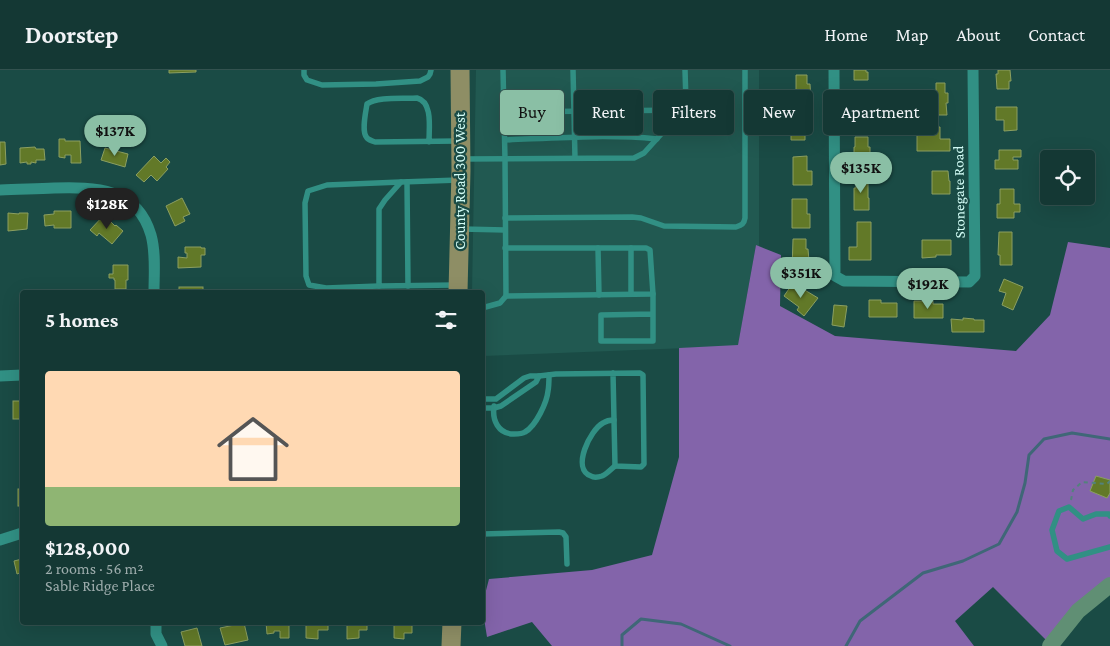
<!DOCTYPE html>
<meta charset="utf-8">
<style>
body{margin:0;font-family:"Crimson Pro",serif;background:#214340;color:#f1f3f6;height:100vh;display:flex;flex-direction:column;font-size:19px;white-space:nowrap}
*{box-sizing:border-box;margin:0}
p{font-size:16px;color:#9dacac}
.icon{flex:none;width:28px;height:28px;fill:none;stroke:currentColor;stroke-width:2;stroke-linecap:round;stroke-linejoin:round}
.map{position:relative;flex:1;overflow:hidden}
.panel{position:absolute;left:20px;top:220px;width:465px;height:335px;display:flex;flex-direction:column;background:#143834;border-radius:5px;box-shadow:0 5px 20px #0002,0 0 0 1px #33524f}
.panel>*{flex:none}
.top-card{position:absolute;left:500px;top:20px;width:475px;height:45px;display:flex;gap:10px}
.tools{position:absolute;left:1040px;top:80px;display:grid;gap:10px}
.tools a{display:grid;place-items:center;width:55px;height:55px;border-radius:5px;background:#143834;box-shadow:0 5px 20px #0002,0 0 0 1px #33524f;font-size:25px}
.price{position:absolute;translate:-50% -42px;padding:0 11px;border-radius:18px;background:#8abfa5;color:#111;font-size:16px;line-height:32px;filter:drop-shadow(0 1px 2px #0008)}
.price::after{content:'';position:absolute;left:50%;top:30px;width:15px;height:11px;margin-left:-8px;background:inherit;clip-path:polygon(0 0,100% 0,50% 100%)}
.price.on{background:#222;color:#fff}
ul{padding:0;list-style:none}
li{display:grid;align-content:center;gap:10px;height:265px;padding:0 25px}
li span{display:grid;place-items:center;height:155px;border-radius:5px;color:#555}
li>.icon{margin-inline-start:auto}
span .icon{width:90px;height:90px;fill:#fffc;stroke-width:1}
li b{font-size:21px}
h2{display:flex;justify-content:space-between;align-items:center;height:60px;padding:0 25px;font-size:21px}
.chip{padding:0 18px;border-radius:5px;background:#143834;box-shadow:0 5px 20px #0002,0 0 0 1px #33524f;font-size:18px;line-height:45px}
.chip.on{background:#8abfa5;color:#111}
header{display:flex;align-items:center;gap:30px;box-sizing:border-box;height:70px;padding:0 25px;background:#143834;border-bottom:1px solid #33524f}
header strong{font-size:24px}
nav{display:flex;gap:28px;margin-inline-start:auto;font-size:18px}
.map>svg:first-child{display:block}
</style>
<header>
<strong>Doorstep</strong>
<nav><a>Home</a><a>Map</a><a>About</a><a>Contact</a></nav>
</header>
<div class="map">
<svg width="1110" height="576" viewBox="0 0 1110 576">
<rect width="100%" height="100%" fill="#1a4b45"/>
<!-- built -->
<path fill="#215951" d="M476 0H759V177L756 175 738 276 483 286 482 222H472Z"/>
<!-- forest -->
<path fill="#8364aa" d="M1068 172 1110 178V515L1046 570 993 517 955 551 974 576H552L532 552 487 567 482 536 489 509 592 500 652 485 679 387V278L738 275 756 175 781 185 780 236 835 266 1016 281 1050 245Z"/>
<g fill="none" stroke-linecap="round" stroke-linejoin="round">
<!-- stream -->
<g stroke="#3f6777" stroke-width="3">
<path d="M622 576V565L641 549 681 554 730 576"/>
<path d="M846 576 860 551 923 503 963 491 999 474 1017 442 1025 413 1029 385 1044 369 1072 363 1110 369"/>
</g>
</g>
<!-- building -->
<g fill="#627928" stroke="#8b9f61">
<path d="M169 0H196V2L169 3Z"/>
<path d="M854 0H866V2H868V10H854Z"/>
<path d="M998 0H1010L1011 11H1009V19H997L996 4H998Z"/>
<path d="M796 5H807V14H810L811 32H796Z"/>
<path d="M936 13H945V23H948V33H946L947 45H934L933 33H934V22H936Z"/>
<path d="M852 24 871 25 870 53H856L857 38H852Z"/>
<path d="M996 37H1017V60L1004 61V50H996Z"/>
<path d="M785 49H809V60H805V70H791V61H785Z"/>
<path d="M917 57H940V69H950V81H917Z"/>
<path d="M855 67H868V77H870V89H868V99H854V77H855Z"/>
<path d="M59 69H65V71H80L81 93H71V85H65V88L59 87Z"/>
<path d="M0 72H5L6 94 0 95Z"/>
<path d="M35 77 36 79H44L45 90H36V93L31 92V94H27V92L20 93V78Z"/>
<path d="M105 78 128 84 125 97 101 90Z"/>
<path d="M999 80H1021V87H1013V90H1018V99H995V90H999Z"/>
<path d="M154 86 161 93 166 88 170 92 166 97 168 99 157 111 151 105 144 112 136 105Z"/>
<path d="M807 86V101H812V115H793V87Z"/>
<path d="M932 101H948L949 111H950V124H932Z"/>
<path d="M856 107H868V128H869V140H854V118H856Z"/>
<path d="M1000 119H1014V134H1020V142H1014V148H997V134H1000Z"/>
<path d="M182 128 190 144 183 147 185 151 175 156 166 136Z"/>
<path d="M792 129H807V144H810V158H792Z"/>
<path d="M54 141H71V158H54V155L45 156 44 145 54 144Z"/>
<path d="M8 143 19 144V143H28L27 159 8 161Z"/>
<path d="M104 145 115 156 116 155 123 161 112 174 99 163 97 166 90 160Z"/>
<path d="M857 152H871V190H849V177H857Z"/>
<path d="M999 162H1012V195H1000V185H998Z"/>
<path d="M793 169H806V179H808L809 191H806V201H792Z"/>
<path d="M922 170H951V185H936V187L922 188Z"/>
<path d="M185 177H201V178H205V185H201V197L178 198V187L187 188V183H185Z"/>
<path d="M113 195H128V210H126V219H115V210H114V208H109V204H113Z"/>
<path d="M1004 209 1023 217 1013 240 1002 235 1006 223 999 221Z"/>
<path d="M793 213 818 228 804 246 797 240 799 237 784 226Z"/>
<rect x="179" y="217" width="24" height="5"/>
<path d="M869 230H881V233H897V247H869Z"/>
<path d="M914 231H933V234H943V248H914Z"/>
<path d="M834 235 847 236 844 257 832 255Z"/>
<path d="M963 248 974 249V250H984V262H952L951 249 963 250Z"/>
<rect x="13" y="331" width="9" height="18"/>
<path d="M1096 406 1110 410V423L1107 428 1090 421Z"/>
<rect x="18" y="419" width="4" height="17"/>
<path d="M22 489V502L17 504 14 491Z"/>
<path d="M266 552H289V568H280V561H274V563L267 564Z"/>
<path d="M306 552H328V560H318V569L306 568Z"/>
<path d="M347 552H367V560H359V568L347 569Z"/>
<path d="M394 552H412V563H404V569L394 568Z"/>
<path d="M244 553 248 570 225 575 220 558Z"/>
<path d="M197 558 202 576H185L181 562Z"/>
</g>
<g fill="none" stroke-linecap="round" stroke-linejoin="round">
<!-- path -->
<path stroke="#53827c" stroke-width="2" stroke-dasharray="4 4" stroke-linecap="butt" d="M1071 430 1073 420 1082 412 1107 414 1110 411"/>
<!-- lane -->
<g stroke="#319084" stroke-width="5.5">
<path d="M304 0V5L307 10 322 15 376 14 420 11 428 7 430 4 431 0"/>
<path d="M573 0 575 88"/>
<path d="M504 42 683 40"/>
<path d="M505 70C555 68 607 64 657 69"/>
<path d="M429 72C429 58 433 32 417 28 404 29 377 26 367 34 366 41 361 62 367 68 369 70 372 71 375 72L458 71"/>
<path d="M463 89 634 88 644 83 683 40 686 32 685 0"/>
<path d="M407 112 408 216"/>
<path d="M505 148 632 147 641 148 664 156 736 157C742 155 744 154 745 148V0"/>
<path d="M462 159 505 160"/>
<path d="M505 178H646L650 180 653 224 506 226"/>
<path d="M598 178 599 225"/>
<path d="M455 215 379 216V139L385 130 401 112 459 110"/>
<path d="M379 216 326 218 309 215 306 206 305 133 308 121 327 115 401 112"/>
<path d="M631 224V178"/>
<path d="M653 224V271H601V245L653 244"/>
<path d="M482 238 500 233 506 226 505 89 503 0"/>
<path d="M539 306 556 304 640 303 643 305 644 394 641 397 615 396 613 303"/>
<path d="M482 329H496L524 308 530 306H539L536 312 501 336 494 338H482"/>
<path d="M494 336C492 350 498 364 514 364 518 364 522 364 525 362 536 356 547 332 548 321 549 316 549 310 549 305"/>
<path d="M614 350C610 350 606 351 603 353 590 360 571 399 591 406 594 408 599 407 602 406 607 404 611 399 615 396"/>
<path d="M1110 446 1109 444H1096L1083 449 1069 437 1059 441 1052 460 1057 481 1067 489 1110 477"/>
<path d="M482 464 559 462 563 463 566 467 567 494"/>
</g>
<!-- street -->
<g stroke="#319084" stroke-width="11">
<path d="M834 0 835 206 844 211 969 212 975 206 973 0"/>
<path d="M0 120C18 119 36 119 54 118 95 117 137 117 151 165 156 183 154 204 154 222"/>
<path d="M0 306 22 305"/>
<path d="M0 470 22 463"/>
<path d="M156 552V564L162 576"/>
</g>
<!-- secondary -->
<path stroke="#608f74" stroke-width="16" d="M1050 576 1078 541 1110 515"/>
<!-- primary -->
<g stroke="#8e8e65" stroke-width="19">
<path d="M458 222 461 100 460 0"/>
<path d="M451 576 452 552"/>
</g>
</g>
<g text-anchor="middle" stroke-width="4.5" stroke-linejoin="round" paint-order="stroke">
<!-- street labels -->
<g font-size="15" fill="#d2fcf5" stroke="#1a4b45">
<text transform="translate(460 111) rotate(-90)" y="5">County Road 300 West</text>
<text transform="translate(959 122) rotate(-91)" y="5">Stonegate Road</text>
</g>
</g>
</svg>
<div class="tools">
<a><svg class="icon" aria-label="locate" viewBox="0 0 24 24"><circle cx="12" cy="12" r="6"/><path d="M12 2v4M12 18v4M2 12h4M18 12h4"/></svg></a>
</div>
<b class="price" style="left:115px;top:87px">$137K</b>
<b class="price" style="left:861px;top:124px">$135K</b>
<b class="price on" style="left:107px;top:160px">$128K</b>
<b class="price" style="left:801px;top:229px">$351K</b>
<b class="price" style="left:928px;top:240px">$192K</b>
<div class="top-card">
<a class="chip on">Buy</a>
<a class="chip">Rent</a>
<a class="chip">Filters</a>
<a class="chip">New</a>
<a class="chip">Apartment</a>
</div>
<section class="panel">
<h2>5 homes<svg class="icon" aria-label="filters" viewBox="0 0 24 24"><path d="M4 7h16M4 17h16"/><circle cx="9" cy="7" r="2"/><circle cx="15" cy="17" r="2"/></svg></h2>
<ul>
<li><span style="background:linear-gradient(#ffd9b3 75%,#8fb573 0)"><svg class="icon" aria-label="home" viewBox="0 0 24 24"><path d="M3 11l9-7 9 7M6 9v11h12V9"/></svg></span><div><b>$128,000</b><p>2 rooms · 56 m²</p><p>Sable Ridge Place</p></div></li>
</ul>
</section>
</div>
